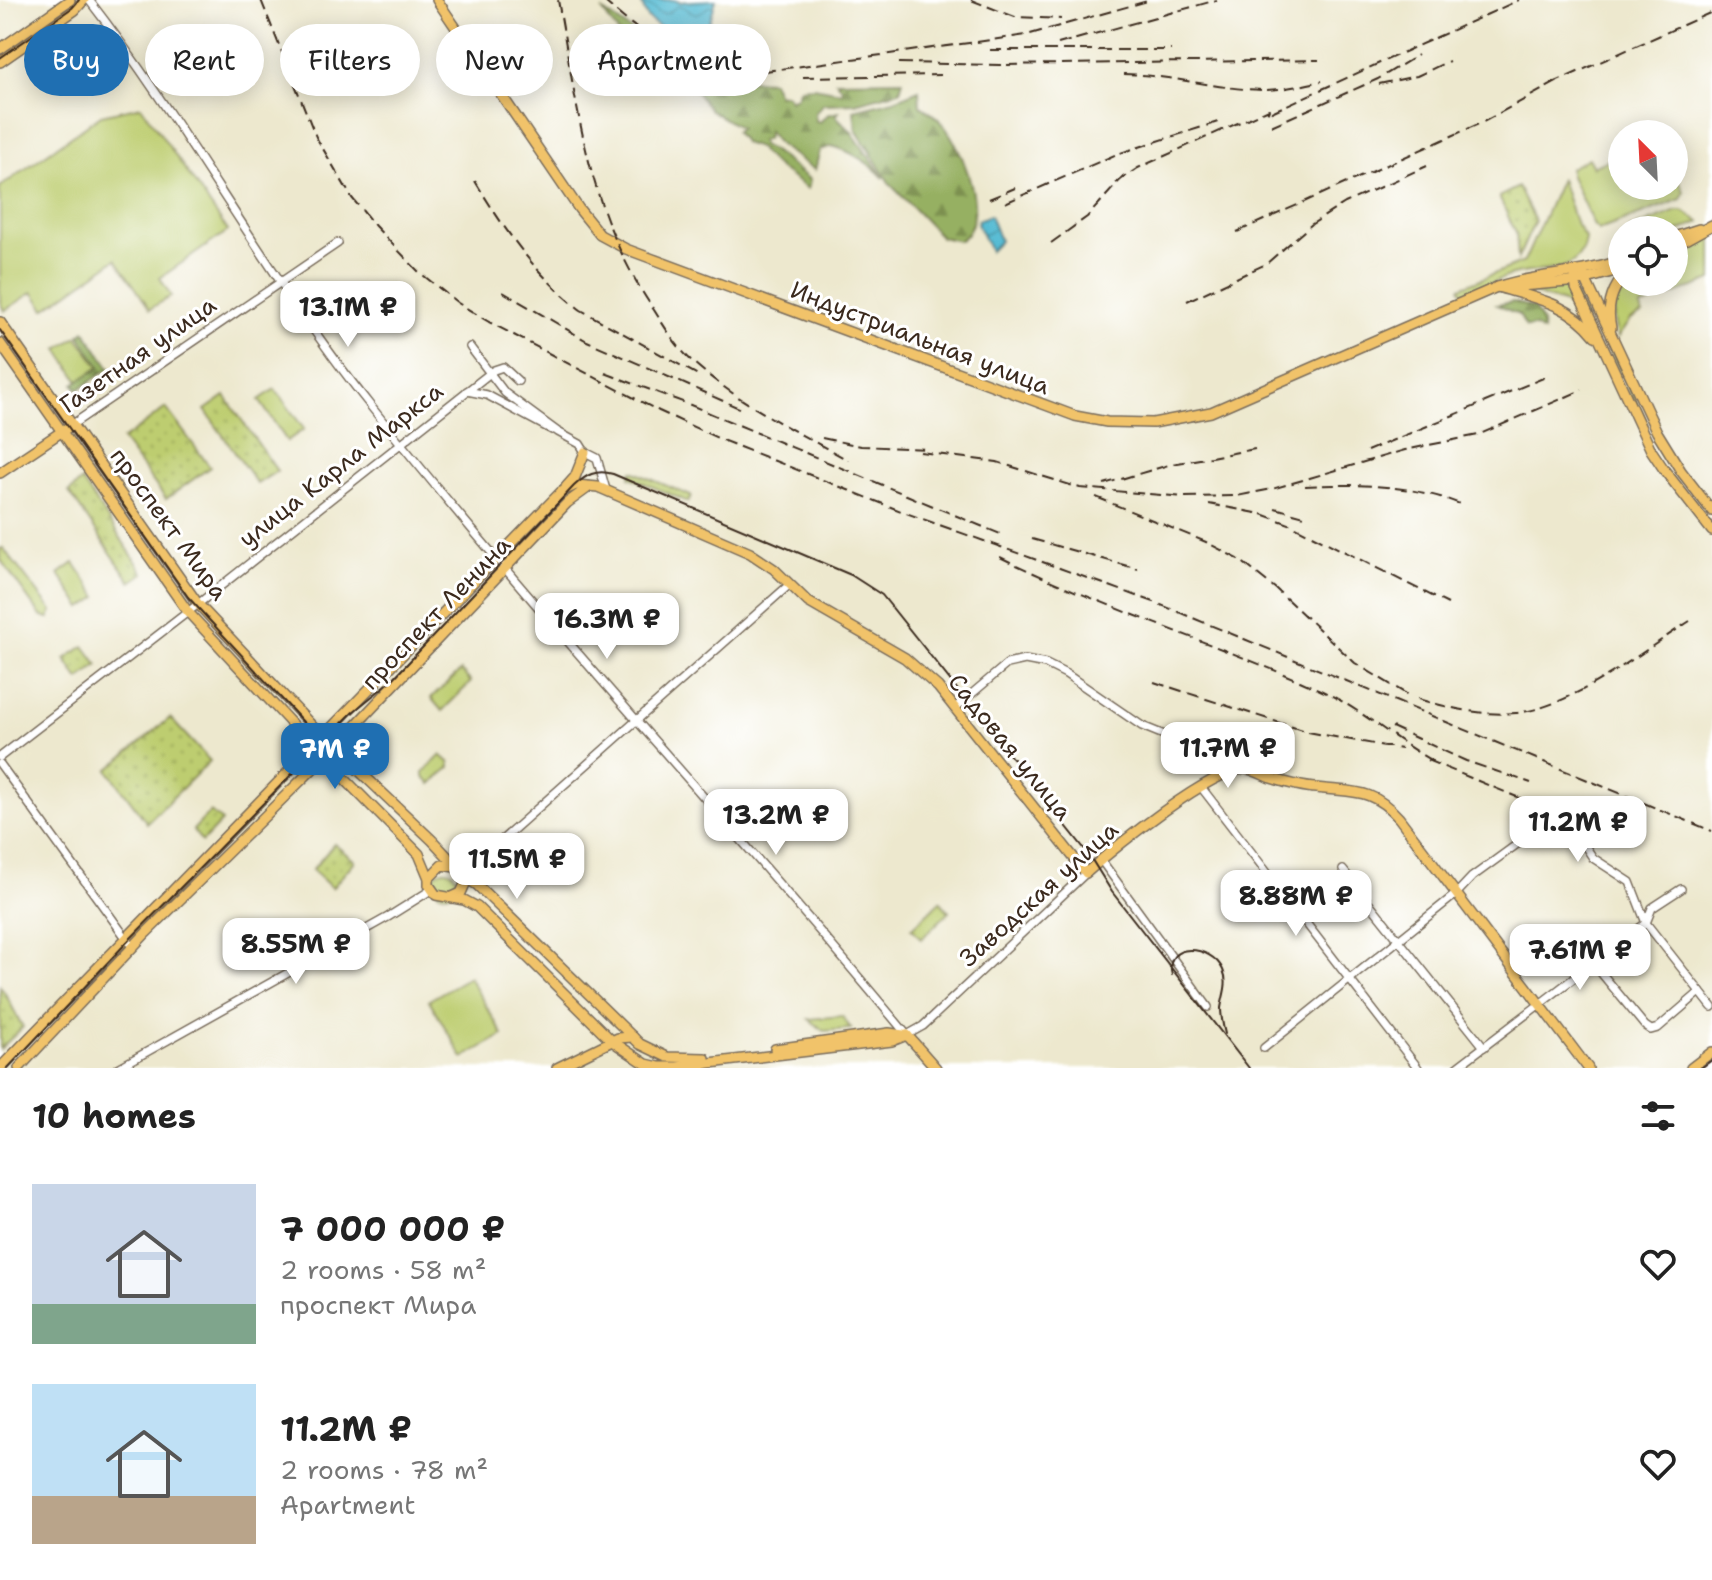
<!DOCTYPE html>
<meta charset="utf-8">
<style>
body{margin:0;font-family:"Shantell Sans",sans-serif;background:#f2f2f2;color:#222;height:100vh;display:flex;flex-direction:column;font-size:30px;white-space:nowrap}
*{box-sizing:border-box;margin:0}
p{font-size:26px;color:#767676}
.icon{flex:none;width:44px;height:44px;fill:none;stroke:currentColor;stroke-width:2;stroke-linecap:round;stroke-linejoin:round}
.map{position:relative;height:1068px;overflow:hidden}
.side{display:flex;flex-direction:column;background:#fff;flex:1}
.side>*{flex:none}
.banner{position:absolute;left:24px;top:24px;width:800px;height:72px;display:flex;gap:16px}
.needle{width:52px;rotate:336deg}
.controls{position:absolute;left:1608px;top:120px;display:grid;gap:16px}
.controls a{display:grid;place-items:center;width:80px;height:80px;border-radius:50%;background:#fff;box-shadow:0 4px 20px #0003;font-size:40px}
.price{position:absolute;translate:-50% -68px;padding:0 18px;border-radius:16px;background:#fff;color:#222;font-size:26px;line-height:52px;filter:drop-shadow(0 2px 4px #0008)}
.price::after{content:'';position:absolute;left:50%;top:48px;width:24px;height:18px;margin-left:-12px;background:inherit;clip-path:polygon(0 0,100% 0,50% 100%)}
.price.selected{background:#1f6fb2;color:#fff}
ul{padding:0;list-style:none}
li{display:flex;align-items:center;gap:24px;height:200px;padding:0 32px}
li span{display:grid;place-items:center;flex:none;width:224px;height:160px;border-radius:0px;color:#555}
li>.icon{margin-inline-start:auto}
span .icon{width:96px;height:96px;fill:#fffc;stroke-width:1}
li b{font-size:34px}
h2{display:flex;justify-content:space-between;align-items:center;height:96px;padding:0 32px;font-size:34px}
.tag{padding:0 28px;border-radius:36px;background:#fff;box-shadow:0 4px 20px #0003;font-size:28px;line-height:72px}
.tag.selected{background:#1f6fb2;color:#fff}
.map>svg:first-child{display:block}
</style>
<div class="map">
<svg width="1712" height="1068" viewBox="0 0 1712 1068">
<defs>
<pattern id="forest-firs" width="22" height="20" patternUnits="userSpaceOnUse" patternTransform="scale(2)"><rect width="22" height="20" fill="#96b062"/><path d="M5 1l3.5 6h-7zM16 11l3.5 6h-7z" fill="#7c8f50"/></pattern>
<pattern id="park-dots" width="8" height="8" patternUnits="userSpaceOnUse" patternTransform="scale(2)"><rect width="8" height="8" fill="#bdcd6f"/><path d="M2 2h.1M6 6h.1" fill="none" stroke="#a3b060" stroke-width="1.8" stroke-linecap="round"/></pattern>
<pattern id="water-waves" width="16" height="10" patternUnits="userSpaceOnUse" patternTransform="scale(2)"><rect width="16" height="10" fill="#56bcd4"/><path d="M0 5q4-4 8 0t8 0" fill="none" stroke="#4899ab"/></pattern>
</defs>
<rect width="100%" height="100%" fill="#fff"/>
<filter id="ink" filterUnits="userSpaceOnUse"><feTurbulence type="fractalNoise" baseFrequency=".0125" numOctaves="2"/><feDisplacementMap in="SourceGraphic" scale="16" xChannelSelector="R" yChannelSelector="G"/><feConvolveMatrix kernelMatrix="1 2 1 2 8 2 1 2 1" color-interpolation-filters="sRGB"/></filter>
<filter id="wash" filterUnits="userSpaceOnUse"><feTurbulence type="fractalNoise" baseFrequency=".006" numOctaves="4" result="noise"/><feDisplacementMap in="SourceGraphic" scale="32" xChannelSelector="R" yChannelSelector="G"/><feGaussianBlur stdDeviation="1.8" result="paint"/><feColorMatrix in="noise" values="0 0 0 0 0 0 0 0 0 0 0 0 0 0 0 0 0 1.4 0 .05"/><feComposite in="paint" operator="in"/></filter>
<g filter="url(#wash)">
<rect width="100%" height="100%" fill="#ede8ce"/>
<!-- grass -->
<g fill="#bdcd6f" stroke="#7c7c46" stroke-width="2">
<path d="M141 106 228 231 160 278 171 296 150 309 116 259 45 309 33 292 4 311 0 302V187L101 115Z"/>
<path d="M1622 153V186H1674V168L1684 192 1681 199 1599 230 1594 226 1570 174V168L1588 158 1593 167Z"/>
<path d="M1561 179 1575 222 1585 238C1581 278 1539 267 1512 275 1496 280 1480 289 1464 296L1460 287 1524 262Z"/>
<path d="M1676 211H1683L1700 222 1674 233V230H1629Z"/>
<path d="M1712 232V280L1640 307 1642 314 1630 320 1618 337C1611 316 1612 301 1624 282H1674V254L1694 239Z"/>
<path d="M1582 284 1647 422 1646 426 1580 288Z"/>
<path d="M1571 286 1586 320 1563 303 1522 290Z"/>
<path d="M77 337 99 367 79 381 58 349Z"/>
<path d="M275 389 304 429 287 441 259 400Z"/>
<path d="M632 471 691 496 688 502 630 477Z"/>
<path d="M3 548 52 611 49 618 41 616 0 559V549Z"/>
<path d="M74 563 98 597 82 608 59 574Z"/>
<path d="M461 671 471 682 442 711 431 698Z"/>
<path d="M441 755 450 763V767L431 784 424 777V772Z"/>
<circle cx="445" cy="882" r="12"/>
<path d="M940 901 949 912 921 939 912 928Z"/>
<path d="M469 977 503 1035 463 1058 429 1000Z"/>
<path d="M842 1016 851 1029 824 1031 809 1019Z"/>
</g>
<!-- forest -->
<g fill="url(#forest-firs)" stroke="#686d40" stroke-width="2">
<path d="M602 10 680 64 723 79 772 81 778 95 786 94 790 100 796 97 800 88 814 87 841 92 842 88 836 81 903 80 900 91 855 103 823 104 815 113 816 121 820 122 827 115 839 112 836 116 850 130 884 178C871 164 851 151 832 146L820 150 815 170 779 145 768 131 767 138 761 141V145L772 150 810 180 808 189 777 167 758 148 744 143 735 132 740 128 710 110 696 92 665 74 629 48Z"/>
<path d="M919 90 920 105C926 110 935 115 940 121 960 142 986 205 968 232 966 236 962 238 959 241L941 237 890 184 856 130 854 110 894 100Z"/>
<path d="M1513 302 1534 308 1542 323 1543 332 1535 327H1526L1519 315 1497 305Z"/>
<path d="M85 331 110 368 78 390 74 384 100 367 79 335Z"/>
</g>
<!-- park -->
<g fill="url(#park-dots)" stroke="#7c7c46" stroke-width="2">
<path d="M1518 187 1535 221 1518 258 1516 233 1499 197Z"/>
<path d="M225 396 277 471 257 484 205 410Z"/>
<path d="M166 408 210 467 166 499 122 440Z"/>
<path d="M82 481 144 573 131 582 69 492Z"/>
<path d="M84 646 98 665 79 680 65 659Z"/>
<path d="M170 718 210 761 147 823 108 770Z"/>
<path d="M210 812 222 821 202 842 193 830Z"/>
<path d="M334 844 355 861 332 888 312 870Z"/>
<path d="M0 986C10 999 14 1013 23 1027L0 1049Z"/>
</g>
<!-- water -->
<g fill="url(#water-waves)" stroke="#487379" stroke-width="2">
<path d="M649 0H674L679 2 716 0 705 38C693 43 657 28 648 18 646 15 643 8 642 5Z"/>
<path d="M990 215 1000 241 990 251 977 224 978 220Z"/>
</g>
</g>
<g filter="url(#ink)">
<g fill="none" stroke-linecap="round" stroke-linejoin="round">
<!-- minor casing -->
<g stroke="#796c5c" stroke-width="10">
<g id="minor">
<path d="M89 0C189 129 267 276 369 404 541 620 731 821 907 1035L923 1026 1086 873"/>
<path d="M470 347 505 393 558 432 580 444 585 452 597 458 606 490"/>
<path d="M467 391 487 395 552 430"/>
<path d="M73 424 338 243"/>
<path d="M955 708 1007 664 1025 660 1046 664 1066 674 1142 726 1245 768"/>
<path d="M1211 755 1217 769 1214 778"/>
<path d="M0 757 193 608 494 370 503 367 518 381"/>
<path d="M0 764 129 942"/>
<path d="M1201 787 1418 1068"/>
<path d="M1101 860 1208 1007"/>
<path d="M1343 870 1484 1047"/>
<path d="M462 872 476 863 789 585"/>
<path d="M1593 963 1645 1026 1651 1030 1658 1028 1700 992"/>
<path d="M1264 1048 1456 894 1472 877 1527 837 1568 826 1574 829 1593 858 1630 882 1646 923 1712 1007"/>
<path d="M118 1068 388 917 431 890"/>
<path d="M1456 1068 1646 923 1652 908 1681 889"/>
</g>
</g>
<!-- major casing -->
<g stroke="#796c5c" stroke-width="12">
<g id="major">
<path d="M437 0 579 209 600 235 626 249 1075 416 1107 422 1153 423 1211 412 1497 287C1537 273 1581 275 1622 260"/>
<path d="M0 49 70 0"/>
<path d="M0 62 75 10 84 0"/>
<path d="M1674 237 1699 229"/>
<path d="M1674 246 1712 225"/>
<path d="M1582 272 1657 432 1681 471 1712 511"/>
<path d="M1575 273 1576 288 1651 450 1665 471 1712 531"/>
<path d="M1497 287C1535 298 1569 303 1595 336"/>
<path d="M1508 287 1580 281 1622 269"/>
<path d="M0 322 198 604 314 728 432 840 462 872 465 884 461 893 452 897"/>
<path d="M1611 328C1607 309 1610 294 1622 278"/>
<path d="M0 343 188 612 313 747 419 854 429 878V885L436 895 464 900 477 907 612 1041 646 1064 659 1067H677L892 1041 907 1035"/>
<path d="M0 473 67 428"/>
<path d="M566 487 575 477 585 452"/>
<path d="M464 877 477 885 640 1044 667 1057 705 1058"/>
<path d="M429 878 442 865 455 867"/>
<path d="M907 1035 936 1068"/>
<path d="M775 1049 889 1033 903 1035"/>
<path d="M0 1068 561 492 576 485 598 487 750 553 774 569 808 602 905 658 938 687 1086 873C1113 849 1212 768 1245 769 1252 769 1261 774 1268 777 1284 782 1299 787 1316 788 1354 793 1371 787 1399 818L1588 1068"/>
<path d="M19 1068 146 933 335 747 567 503 589 487"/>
<path d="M557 1068 618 1038 633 1037"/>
<path d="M1691 1068 1712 1052"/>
</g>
</g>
<!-- minor -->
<use href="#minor" stroke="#fff" stroke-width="7"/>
<!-- major -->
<use href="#major" stroke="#f1c36a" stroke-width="9"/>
<!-- tram -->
<g stroke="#3b2a1e" stroke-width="2">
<path d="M0 58 72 8 79 0"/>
<path d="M0 330 188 597 305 724C316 731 328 733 339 727"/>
<path d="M1172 975C1162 941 1212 944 1223 970 1229 983 1223 995 1221 1008 1221 1017 1223 1026 1225 1034"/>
<path d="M8 1068 128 941 353 712 392 680 574 486C586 475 596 469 613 474L851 575 882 595 1087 852 1112 892 1249 1068"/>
<path d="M1701 1068 1712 1060"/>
</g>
<!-- rail -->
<g stroke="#3b2a1e" stroke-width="2" stroke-dasharray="12 6" stroke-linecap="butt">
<path d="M261 0 316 137 352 198 375 226 419 272 458 303 489 322 659 411 722 440 906 513 1154 602 1712 831"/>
<path d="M558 0C579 114 587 211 654 310 666 329 678 349 694 363 740 404 795 431 848 460"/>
<path d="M603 0C647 41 696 71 758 72L1027 35 1151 0"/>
<path d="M971 0 1015 17 1061 19"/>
<path d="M1058 44 1217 0"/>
<path d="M990 50H1171"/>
<path d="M899 63 999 65 1319 60"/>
<path d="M1124 74C1172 75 1219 90 1267 90 1286 89 1304 85 1322 81"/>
<path d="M803 77 943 75"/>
<path d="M1379 84 1417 76 1449 61"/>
<path d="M1551 84 1712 12"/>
<path d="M1271 126 1378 79 1418 55"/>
<path d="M475 181C506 232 533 272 581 310L698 375"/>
<path d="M1116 183 1138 168 1269 109 1267 114 1519 0"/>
<path d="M989 199 1015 188"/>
<path d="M1005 203 1117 154 1218 122"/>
<path d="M1237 232 1483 122 1562 79"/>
<path d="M1051 243 1087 217 1124 176"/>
<path d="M503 292 587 341 739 408"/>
<path d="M1187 301 1266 264 1312 224 1345 203 1427 166"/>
<path d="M605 373 688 404 1005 536"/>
<path d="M822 438 861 446 929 449"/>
<path d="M1367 451 1548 376"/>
<path d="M920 452 997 462 1080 488 1184 497 1237 496 1272 489 1405 450 1478 435 1582 390"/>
<path d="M1104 484 1172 464 1255 449"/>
<path d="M1305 486C1354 483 1417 485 1462 505"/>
<path d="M1096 497 1206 542 1240 560 1276 589 1355 663 1408 695"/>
<path d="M1209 504 1262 514 1292 525 1448 604"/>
<path d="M1275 508 1308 517"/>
<path d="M1032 539 1138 569"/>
<path d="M1000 557C1103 608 1213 642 1318 689 1361 708 1396 742 1438 764"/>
<path d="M1154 682 1308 732 1401 749"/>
<path d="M1418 699C1449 708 1483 716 1516 713 1573 707 1641 652 1690 621"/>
<path d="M1392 727 1466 761 1531 783"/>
<path d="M1427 760 1556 813"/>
</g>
</g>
</g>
<g text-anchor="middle" stroke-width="6" stroke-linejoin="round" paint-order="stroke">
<!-- street labels -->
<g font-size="24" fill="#3b2a1e" stroke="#fff">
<text transform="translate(920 338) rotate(21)" y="8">Индустриальная улица</text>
<text transform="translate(138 355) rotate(-35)" y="8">Газетная улица</text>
<text transform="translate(341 465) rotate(-38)" y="8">улица Карла Маркса</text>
<text transform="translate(169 524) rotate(54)" y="8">проспект Мира</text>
<text transform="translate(436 613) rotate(-46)" y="8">проспект Ленина</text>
<text transform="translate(1010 747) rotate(51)" y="8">Садовая улица</text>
<text transform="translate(1039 894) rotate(-42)" y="8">Заводская улица</text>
</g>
</g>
</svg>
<div class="controls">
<a><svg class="needle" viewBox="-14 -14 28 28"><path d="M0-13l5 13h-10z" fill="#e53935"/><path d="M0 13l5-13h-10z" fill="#767676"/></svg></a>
<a><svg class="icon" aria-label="locate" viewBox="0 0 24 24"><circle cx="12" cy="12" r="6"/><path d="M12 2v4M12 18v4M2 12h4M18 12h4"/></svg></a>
</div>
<b class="price" style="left:348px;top:349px">13.1M ₽</b>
<b class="price" style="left:607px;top:661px">16.3M ₽</b>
<b class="price" style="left:1228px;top:790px">11.7M ₽</b>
<b class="price selected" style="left:335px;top:791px">7M ₽</b>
<b class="price" style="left:776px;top:857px">13.2M ₽</b>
<b class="price" style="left:1578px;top:864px">11.2M ₽</b>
<b class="price" style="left:517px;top:901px">11.5M ₽</b>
<b class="price" style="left:1296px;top:938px">8.88M ₽</b>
<b class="price" style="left:296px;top:986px">8.55M ₽</b>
<b class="price" style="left:1580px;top:992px">7.61M ₽</b>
<div class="banner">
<a class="tag selected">Buy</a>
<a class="tag">Rent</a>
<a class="tag">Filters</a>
<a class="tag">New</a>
<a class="tag">Apartment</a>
</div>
</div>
<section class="side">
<h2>10 homes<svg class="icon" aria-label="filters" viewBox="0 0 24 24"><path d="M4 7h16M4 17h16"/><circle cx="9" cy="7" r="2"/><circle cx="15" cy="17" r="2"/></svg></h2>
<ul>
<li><span style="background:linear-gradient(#c9d6e8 75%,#7fa58c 0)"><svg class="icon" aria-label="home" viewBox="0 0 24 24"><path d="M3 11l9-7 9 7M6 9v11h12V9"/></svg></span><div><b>7 000 000 ₽</b><p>2 rooms · 58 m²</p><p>проспект Мира</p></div><svg class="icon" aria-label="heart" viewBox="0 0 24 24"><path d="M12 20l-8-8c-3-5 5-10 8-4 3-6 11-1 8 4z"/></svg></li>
<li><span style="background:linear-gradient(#bfe0f5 70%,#b9a48a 0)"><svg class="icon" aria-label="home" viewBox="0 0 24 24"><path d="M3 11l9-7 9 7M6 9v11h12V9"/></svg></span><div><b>11.2M ₽</b><p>2 rooms · 78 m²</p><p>Apartment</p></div><svg class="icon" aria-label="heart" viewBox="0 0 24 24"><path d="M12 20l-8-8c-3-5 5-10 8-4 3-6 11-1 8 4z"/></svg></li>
</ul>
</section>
